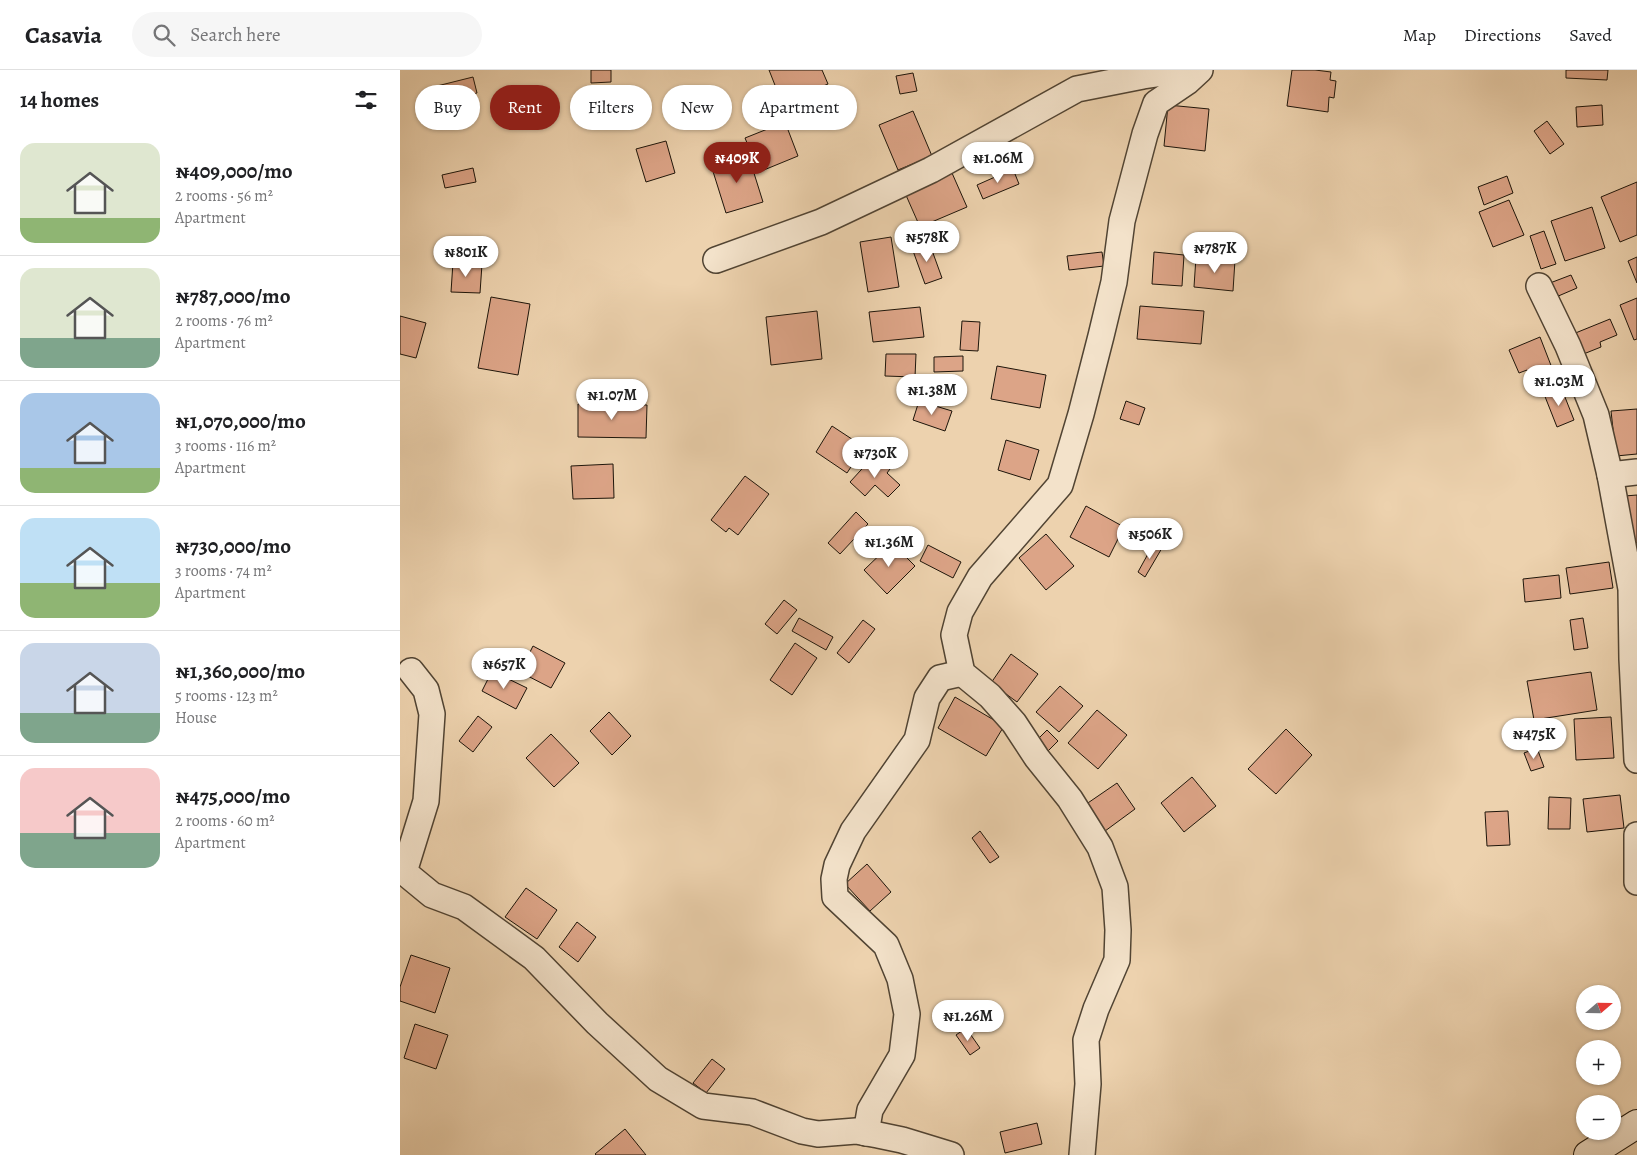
<!DOCTYPE html>
<meta charset="utf-8">
<style>
body{margin:0;font-family:Alegreya,serif;background:#f6f6f6;color:#202124;height:100vh;display:flex;flex-direction:column;font-size:19px;white-space:nowrap}
*{box-sizing:border-box;margin:0}
p{font-size:16px;color:#757577}
.icon{flex:none;width:28px;height:28px;fill:none;stroke:currentColor;stroke-width:2;stroke-linecap:round;stroke-linejoin:round}
.map{position:relative;flex:1;overflow:hidden}
.sheet{display:flex;flex-direction:column;background:#fff;width:400px}
.sheet>*{flex:none}
.guide{position:absolute;left:15px;top:15px;width:475px;height:45px;display:flex;gap:10px}
.needle{width:32px;rotate:70deg}
.fabs{position:absolute;left:1176px;top:915px;display:grid;gap:10px}
.fabs a{display:grid;place-items:center;width:45px;height:45px;border-radius:50%;background:#fff;box-shadow:0 1px 4px #0004;font-size:25px}
.price{position:absolute;translate:-50% -42px;padding:0 11px;border-radius:18px;background:#fff;color:#222;font-size:16px;line-height:32px;filter:drop-shadow(0 1px 2px #0008)}
.price::after{content:'';position:absolute;left:50%;top:30px;width:15px;height:11px;margin-left:-8px;background:inherit;clip-path:polygon(0 0,100% 0,50% 100%)}
.price.active{background:#8f2418;color:#fff}
ul{padding:0;list-style:none}
li{display:flex;align-items:center;gap:15px;height:125px;padding:0 20px}
li+li{border-top:1px solid #e0e0e0}
li span{display:grid;place-items:center;flex:none;width:140px;height:100px;border-radius:15px;color:#555}
li>.icon{margin-inline-start:auto}
span .icon{width:60px;height:60px;fill:#fffc;stroke-width:1}
li b{font-size:21px}
h2{display:flex;justify-content:space-between;align-items:center;height:60px;padding:0 20px;font-size:21px}
.tag{padding:0 18px;border-radius:22px;background:#fff;box-shadow:0 1px 4px #0004;font-size:18px;line-height:45px}
.tag.active{background:#8f2418;color:#fff}
header{display:flex;align-items:center;gap:30px;box-sizing:border-box;height:70px;padding:0 25px;background:#fff;border-bottom:1px solid #e0e0e0}
header strong{font-size:24px}
nav{display:flex;gap:28px;margin-inline-start:auto;font-size:18px}
.search{width:350px;height:45px;background:#f6f6f6;display:flex;align-items:center;gap:12px;box-sizing:border-box;padding:0 18px;border-radius:28px;color:#757577;font-size:19px}
main{display:flex;flex:1;min-height:0}
.map>svg:first-child{display:block}
</style>
<header>
<strong>Casavia</strong>
<div class="search"><svg class="icon" aria-label="search" viewBox="0 0 24 24"><circle cx="10" cy="10" r="6"/><path d="M15 15l6 6"/></svg>Search here</div>
<nav><a>Map</a><a>Directions</a><a>Saved</a></nav>
</header>
<main>
<section class="sheet">
<h2>14 homes<svg class="icon" aria-label="filters" viewBox="0 0 24 24"><path d="M4 7h16M4 17h16"/><circle cx="9" cy="7" r="2"/><circle cx="15" cy="17" r="2"/></svg></h2>
<ul>
<li><span style="background:linear-gradient(#dfe7d0 75%,#8fb573 0)"><svg class="icon" aria-label="home" viewBox="0 0 24 24"><path d="M3 11l9-7 9 7M6 9v11h12V9"/></svg></span><div><b>₦409,000/mo</b><p>2 rooms · 56 m²</p><p>Apartment</p></div></li>
<li><span style="background:linear-gradient(#dfe7d0 70%,#7fa58c 0)"><svg class="icon" aria-label="home" viewBox="0 0 24 24"><path d="M3 11l9-7 9 7M6 9v11h12V9"/></svg></span><div><b>₦787,000/mo</b><p>2 rooms · 76 m²</p><p>Apartment</p></div></li>
<li><span style="background:linear-gradient(#a9c7e8 75%,#8fb573 0)"><svg class="icon" aria-label="home" viewBox="0 0 24 24"><path d="M3 11l9-7 9 7M6 9v11h12V9"/></svg></span><div><b>₦1,070,000/mo</b><p>3 rooms · 116 m²</p><p>Apartment</p></div></li>
<li><span style="background:linear-gradient(#bfe0f5 65%,#8fb573 0)"><svg class="icon" aria-label="home" viewBox="0 0 24 24"><path d="M3 11l9-7 9 7M6 9v11h12V9"/></svg></span><div><b>₦730,000/mo</b><p>3 rooms · 74 m²</p><p>Apartment</p></div></li>
<li><span style="background:linear-gradient(#c9d6e8 70%,#7fa58c 0)"><svg class="icon" aria-label="home" viewBox="0 0 24 24"><path d="M3 11l9-7 9 7M6 9v11h12V9"/></svg></span><div><b>₦1,360,000/mo</b><p>5 rooms · 123 m²</p><p>House</p></div></li>
<li><span style="background:linear-gradient(#f6c9c9 65%,#7fa58c 0)"><svg class="icon" aria-label="home" viewBox="0 0 24 24"><path d="M3 11l9-7 9 7M6 9v11h12V9"/></svg></span><div><b>₦475,000/mo</b><p>2 rooms · 60 m²</p><p>Apartment</p></div></li>
</ul>
</section>
<div class="map">
<svg width="1237" height="1085" viewBox="0 0 1237 1085">
<rect width="100%" height="100%" fill="#edd2ae"/>
<filter id="stains"><feTurbulence type="fractalNoise" baseFrequency=".004" numOctaves="4"/><feColorMatrix values="0 0 0 0 .2 0 0 0 0 .09 0 0 0 0 .02 0 0 0 .5 -.17"/></filter>
<radialGradient id="worn" r=".72"><stop offset=".6" stop-color="#630" stop-opacity="0"/><stop offset="1" stop-color="#630" stop-opacity=".3"/></radialGradient>
<!-- building -->
<g fill="#dca487" stroke="#1d150a">
<path d="M191 0H211V12L191 13Z"/>
<path d="M369 0H422L428 14 382 33Z"/>
<path d="M892 0H915L931 2 930 10 936 11 934 28 929 27 928 42 887 36Z"/>
<path d="M1166 0H1208L1207 10 1166 8Z"/>
<path d="M513 3 517 21 500 24 496 6Z"/>
<path d="M73 7 77 23 41 33 37 16Z"/>
<path d="M768 35 809 39 805 81 764 76Z"/>
<path d="M1202 35 1203 55 1177 57 1176 37Z"/>
<path d="M513 41 532 86 498 100 479 55Z"/>
<path d="M1147 51 1164 74 1150 84 1134 61Z"/>
<path d="M385 52 398 86 359 102 345 68Z"/>
<path d="M266 71 275 103 246 112 236 79Z"/>
<path d="M348 84 363 132 326 143 311 95Z"/>
<path d="M73 98 76 112 45 118 42 105Z"/>
<path d="M613 99 619 114 583 129 577 115Z"/>
<path d="M552 103 567 137 520 157 505 123Z"/>
<path d="M1107 106 1113 123 1084 135 1078 117Z"/>
<path d="M1237 112V165L1220 172 1201 127Z"/>
<path d="M1109 130 1124 165 1093 177 1079 142Z"/>
<path d="M1192 137 1205 178 1165 191 1151 151Z"/>
<path d="M1144 161 1156 194 1141 199 1130 166Z"/>
<path d="M491 167 499 217 468 222 460 172Z"/>
<path d="M529 172 542 208 525 214 512 178Z"/>
<path d="M702 182 704 196 669 200 667 186Z"/>
<path d="M754 182 784 185 782 216 752 214Z"/>
<path d="M796 187 835 190 833 221 794 217Z"/>
<path d="M1237 187V213L1228 191Z"/>
<path d="M53 192 82 194 80 223 51 222Z"/>
<path d="M1171 205 1177 218 1156 227 1150 213Z"/>
<path d="M91 227 130 234 118 305 78 298Z"/>
<path d="M1237 228V269L1234 270 1220 235Z"/>
<path d="M740 236 804 241 801 274 737 269Z"/>
<path d="M520 237 524 267 473 272 469 242Z"/>
<path d="M417 241 422 289 371 295 366 247Z"/>
<path d="M0 246 26 253 16 288 0 284Z"/>
<path d="M1210 249 1217 265 1200 272 1201 277 1181 285 1173 264Z"/>
<path d="M562 251 580 252 578 281 560 280Z"/>
<path d="M1140 267 1152 298 1130 307 1127 300 1119 303 1109 280Z"/>
<path d="M486 284H516L515 307 485 306Z"/>
<path d="M563 286V301L534 302V287Z"/>
<path d="M597 296 646 305 640 338 591 329Z"/>
<path d="M1161 317 1174 350 1157 357 1144 324Z"/>
<path d="M519 331 552 341 545 361 513 350Z"/>
<path d="M726 331 745 338 739 355 720 349Z"/>
<path d="M178 334 247 335 246 368 178 367Z"/>
<path d="M1237 339V384L1216 386 1211 341Z"/>
<path d="M432 356 464 377 447 403 416 382Z"/>
<path d="M606 370 639 380 630 410 598 400Z"/>
<path d="M471 389 481 398 484 394 490 399 487 403 500 415 488 427 475 415 465 426 450 412Z"/>
<path d="M213 394 214 428 173 429 171 396Z"/>
<path d="M345 406 369 424 338 465 329 458 326 462 311 450Z"/>
<path d="M1237 425V473H1228L1225 426Z"/>
<path d="M686 436 724 457 709 487 670 467Z"/>
<path d="M456 442 468 454 440 484 428 473Z"/>
<path d="M646 464 674 496 646 520 619 488Z"/>
<path d="M492 473 515 496 487 524 464 500Z"/>
<path d="M754 473 762 478 745 507 738 502Z"/>
<path d="M528 475 561 492 553 508 520 491Z"/>
<path d="M1209 492 1213 518 1170 524 1166 498Z"/>
<path d="M1159 505 1161 528 1125 532 1123 509Z"/>
<path d="M384 530 397 540 377 564 365 554Z"/>
<path d="M399 548 433 567 426 580 392 561Z"/>
<path d="M1183 548 1188 578 1174 580 1170 550Z"/>
<path d="M463 550 475 559 449 593 437 583Z"/>
<path d="M395 573 417 588 392 625 370 610Z"/>
<path d="M133 576 165 593 151 618 120 602Z"/>
<path d="M611 584 638 604 617 632 591 613Z"/>
<path d="M92 601 127 618 116 639 82 621Z"/>
<path d="M1191 602 1197 640 1134 650 1127 611Z"/>
<path d="M660 616 683 636 659 662 636 642Z"/>
<path d="M555 627 604 656 586 686 538 658Z"/>
<path d="M697 640 727 665 698 699 668 673Z"/>
<path d="M209 642 231 666 212 685 190 661Z"/>
<path d="M78 646 92 657 73 682 59 671Z"/>
<path d="M1211 647 1214 688 1176 690 1174 649Z"/>
<path d="M1136 658 1138 674 1127 676 1125 659Z"/>
<path d="M886 659 912 685 876 724 848 699Z"/>
<path d="M647 660 658 671 644 685 633 674Z"/>
<path d="M151 664 179 693 154 717 126 688Z"/>
<path d="M1137 678 1144 697 1131 701 1124 683Z"/>
<path d="M792 707 816 736 784 762 761 733Z"/>
<path d="M717 713 735 739 701 764 682 737Z"/>
<path d="M1220 725 1224 758 1187 762 1183 729Z"/>
<path d="M1149 727 1171 728 1170 759H1148Z"/>
<path d="M1108 741 1110 775 1087 776 1085 742Z"/>
<path d="M580 761 599 787 590 793 572 768Z"/>
<path d="M467 794 491 822 470 841 445 814Z"/>
<path d="M126 818 157 840 137 869 105 847Z"/>
<path d="M177 852 196 867 178 892 159 877Z"/>
<path d="M11 885 50 898 35 943 0 931V917Z"/>
<path d="M15 954 48 965 36 999 4 988Z"/>
<path d="M566 958 580 978 570 985 556 965Z"/>
<path d="M312 989 325 999 306 1023 293 1013Z"/>
<path d="M637 1053 642 1074 605 1083 600 1062Z"/>
<path d="M225 1059 246 1085H196L195 1084Z"/>
</g>
<g fill="none" stroke-linecap="round" stroke-linejoin="round">
<!-- street casing -->
<g stroke="#514433" stroke-width="28">
<g id="street">
<path d="M316 190 421 152 531 100 677 19 743 6 784 0"/>
<path d="M1139 216 1168 276 1196 345 1210 405 1231 519 1232 589 1237 690"/>
<path d="M1210 405 1237 402"/>
<path d="M11 601 26 620 32 644 26 731 4 802 32 825 64 837 134 888 197 953 258 1009 303 1036 352 1042 402 1061 418 1064 456 1061 478 1065 502 1070 551 1085"/>
<path d="M1237 765V812"/>
<path d="M466 1063 470 1040 502 985 507 944 500 909 486 875 435 827 434 809 437 795 453 761 517 670 527 628 540 608 562 603"/>
<path d="M682 1085 688 1014 686 970 696 939 717 890 718 860 715 817 700 777 670 729 637 688 614 653 590 626 562 603 554 565 560 542 580 507 660 415 681 344 701 266 714 212 722 151 745 64 756 33 787 12 800 0"/>
</g>
</g>
<!-- secondary casing -->
<g stroke="#1d150a" stroke-width="30">
<path id="secondary" d="M1188 1085 1237 1054"/>
</g>
<!-- street -->
<use href="#street" stroke="#f3e2ca" stroke-width="25"/>
<!-- secondary -->
<use href="#secondary" stroke="#f3e2ca" stroke-width="28"/>
</g>
<rect width="100%" height="100%" filter="url(#stains)"/>
<rect width="100%" height="100%" fill="url(#worn)"/>
</svg>
<div class="fabs">
<a><svg class="needle" viewBox="-14 -14 28 28"><path d="M0-13l5 13h-10z" fill="#e53935"/><path d="M0 13l5-13h-10z" fill="#757577"/></svg></a>
<a>+</a>
<a>−</a>
</div>
<b class="price active" style="left:337px;top:114px">₦409K</b>
<b class="price" style="left:598px;top:114px">₦1.06M</b>
<b class="price" style="left:527px;top:193px">₦578K</b>
<b class="price" style="left:815px;top:204px">₦787K</b>
<b class="price" style="left:66px;top:208px">₦801K</b>
<b class="price" style="left:1159px;top:337px">₦1.03M</b>
<b class="price" style="left:532px;top:346px">₦1.38M</b>
<b class="price" style="left:212px;top:351px">₦1.07M</b>
<b class="price" style="left:475px;top:409px">₦730K</b>
<b class="price" style="left:750px;top:490px">₦506K</b>
<b class="price" style="left:489px;top:498px">₦1.36M</b>
<b class="price" style="left:104px;top:620px">₦657K</b>
<b class="price" style="left:1134px;top:690px">₦475K</b>
<b class="price" style="left:568px;top:972px">₦1.26M</b>
<div class="guide">
<a class="tag">Buy</a>
<a class="tag active">Rent</a>
<a class="tag">Filters</a>
<a class="tag">New</a>
<a class="tag">Apartment</a>
</div>
</div>
</main>
